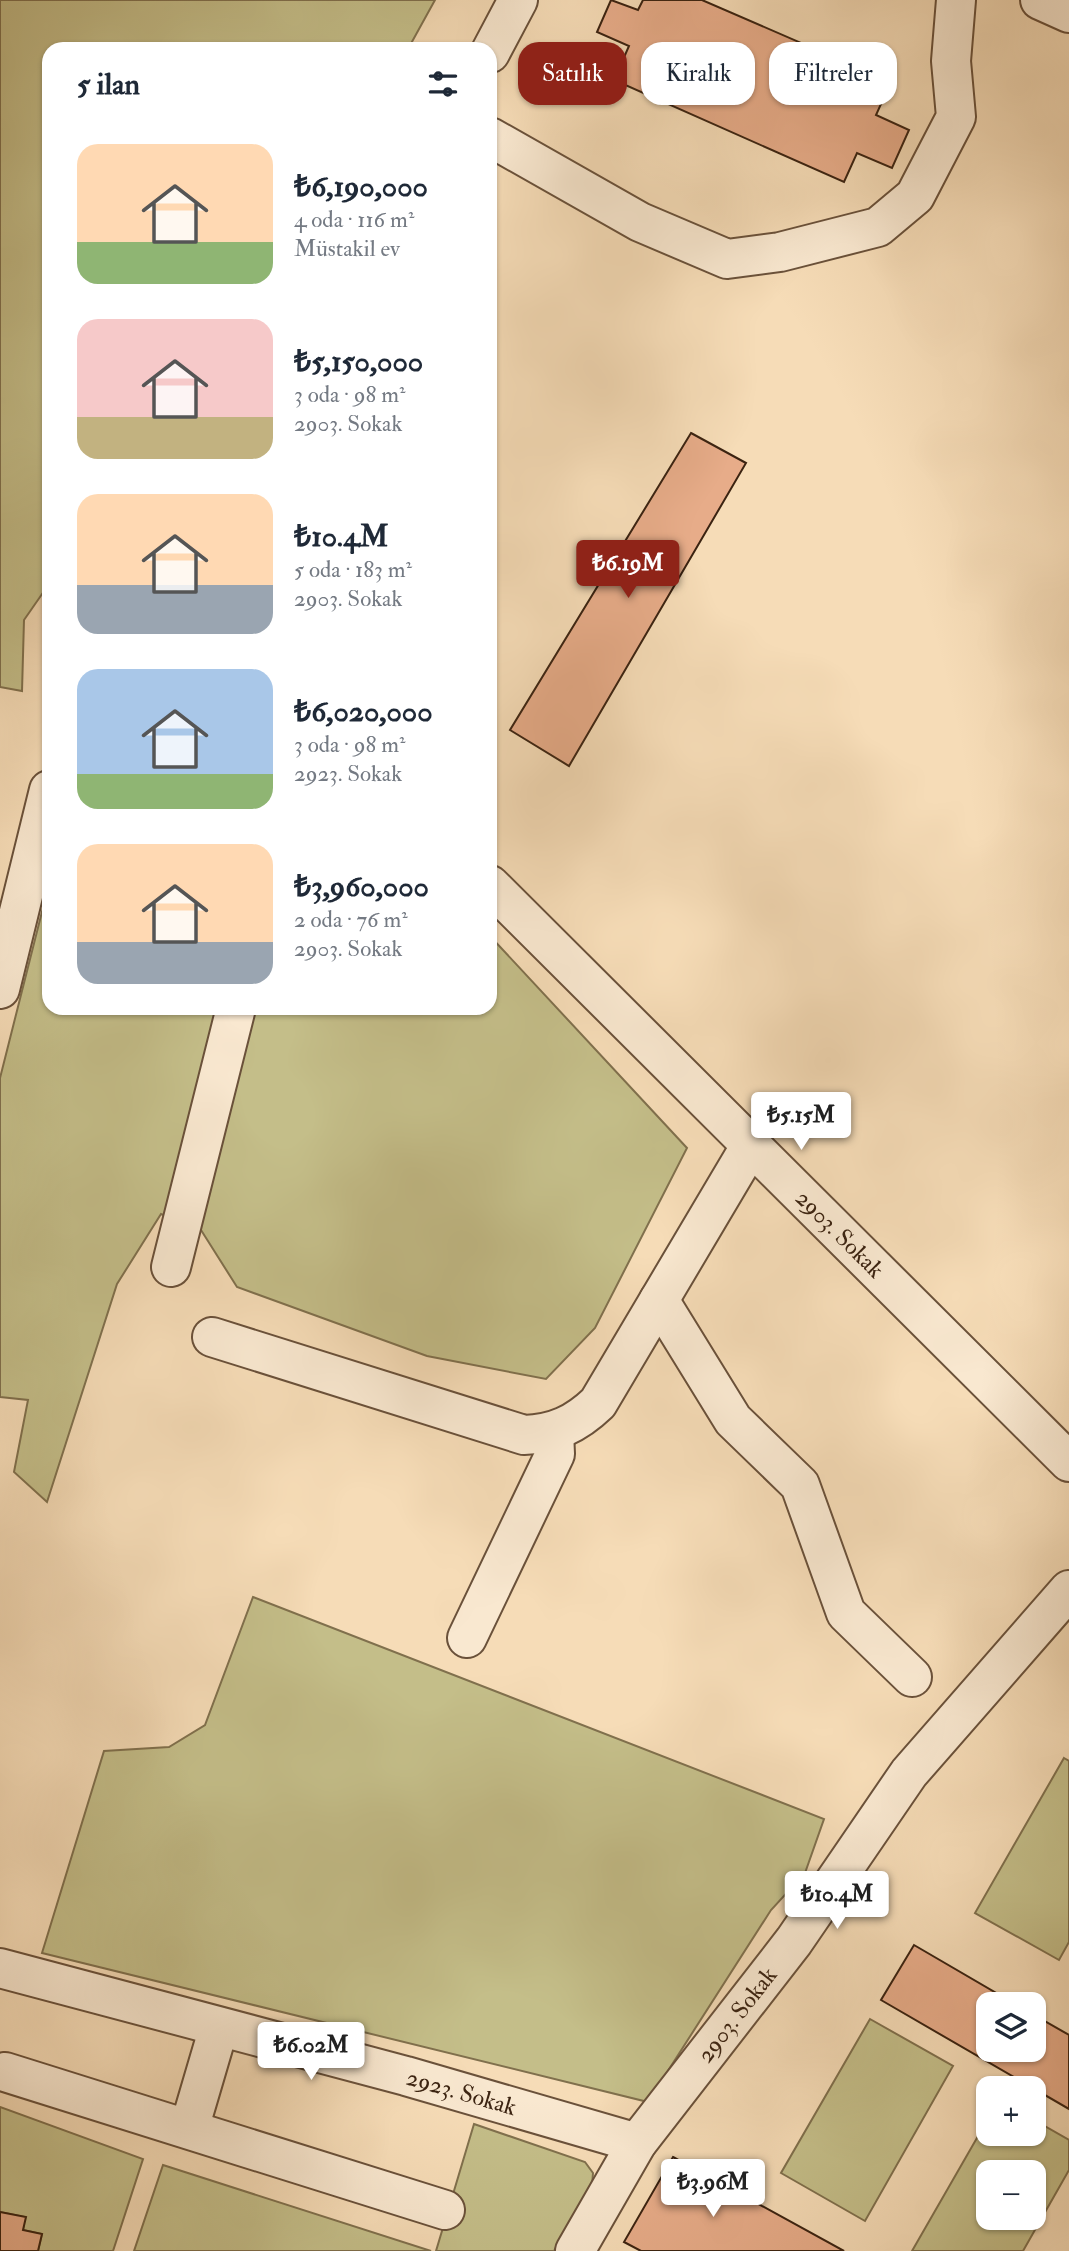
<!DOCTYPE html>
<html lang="tr">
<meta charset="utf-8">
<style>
body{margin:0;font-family:"IM FELL Double Pica",serif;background:#f2f2f3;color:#1f2937;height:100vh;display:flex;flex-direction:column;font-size:26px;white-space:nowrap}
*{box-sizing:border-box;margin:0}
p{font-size:23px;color:#747a83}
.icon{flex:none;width:38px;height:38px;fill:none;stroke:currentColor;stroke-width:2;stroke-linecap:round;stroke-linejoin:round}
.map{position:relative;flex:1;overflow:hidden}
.details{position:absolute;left:42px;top:42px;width:455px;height:973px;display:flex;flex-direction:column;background:#fff;border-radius:21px;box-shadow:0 2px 5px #0004}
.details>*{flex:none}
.top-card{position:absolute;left:518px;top:42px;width:444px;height:63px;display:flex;gap:14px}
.fabs{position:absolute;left:976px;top:1992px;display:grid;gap:14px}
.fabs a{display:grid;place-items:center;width:70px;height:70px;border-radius:14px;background:#fff;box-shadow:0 2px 5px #0004;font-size:35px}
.price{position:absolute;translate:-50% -60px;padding:0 16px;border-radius:7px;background:#fff;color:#222;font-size:23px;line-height:46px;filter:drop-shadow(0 2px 4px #0008)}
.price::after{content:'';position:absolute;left:50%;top:42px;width:21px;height:16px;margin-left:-10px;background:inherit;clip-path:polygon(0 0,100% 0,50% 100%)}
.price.current{background:#8f2418;color:#fff}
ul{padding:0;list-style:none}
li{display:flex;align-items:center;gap:21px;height:175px;padding:0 35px}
li span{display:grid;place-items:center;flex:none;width:196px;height:140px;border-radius:21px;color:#555}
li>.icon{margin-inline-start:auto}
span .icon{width:84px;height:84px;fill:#fffc;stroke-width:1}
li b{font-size:30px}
h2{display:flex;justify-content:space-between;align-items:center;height:84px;padding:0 35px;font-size:30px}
.pill{padding:0 24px;border-radius:21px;background:#fff;box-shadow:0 2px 5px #0004;font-size:24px;line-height:63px}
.pill.current{background:#8f2418;color:#fff}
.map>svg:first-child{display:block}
</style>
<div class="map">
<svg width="1069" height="2251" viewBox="0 0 1069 2251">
<rect width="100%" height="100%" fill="#f6dcb7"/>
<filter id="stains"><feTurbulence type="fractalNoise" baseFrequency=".00286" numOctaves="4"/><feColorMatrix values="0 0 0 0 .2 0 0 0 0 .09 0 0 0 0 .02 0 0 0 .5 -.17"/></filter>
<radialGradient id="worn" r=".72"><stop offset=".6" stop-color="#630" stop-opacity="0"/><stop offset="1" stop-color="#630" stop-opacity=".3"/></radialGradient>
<!-- green -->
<g fill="#c4be89" stroke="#80704d" stroke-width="2" fill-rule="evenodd">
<path d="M0 0H435L408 49H49V584L24 620 22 691 0 687Z"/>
<path d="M49 884V1008H490V936L687 1148 595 1328 546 1379 427 1356 237 1287 201 1230 161 1214 117 1284 47 1502 14 1472 28 1400 0 1397V1078Z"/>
<path d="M253 1597 824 1819 805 1873 771 1910 648 2102 42 1953 104 1751 169 1747 205 1725Z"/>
<path d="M1064 1758 1069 1761V1942L1059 1960 975 1913Z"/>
<path d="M870 2019 953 2066 865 2221 781 2173Z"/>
<path d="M0 2107 143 2159 113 2251H38L42 2234 23 2230 25 2217 0 2212Z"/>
<path d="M989 2117V2133H1034V2120L1069 2140V2170L1023 2251H912ZM989 2172H1034V2217H989Z"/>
<path d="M474 2124 585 2162 593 2173 592 2186 554 2251H436Z"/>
<path d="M163 2165 431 2251H134Z"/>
</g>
<!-- building -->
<g fill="#e7ac89" stroke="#3b2311" stroke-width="2">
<path d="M611 0 638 10 643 0H702L891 82 876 115 909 130 892 168 857 153 844 182 614 80 629 46 597 32Z"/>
<path d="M691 433 746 463 569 766 510 730Z"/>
<path d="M914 1945 1015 2004H989V2049H1034V2015L1069 2035V2109L881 2000Z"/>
<path d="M673 2157 844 2251H641L624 2242Z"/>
<path d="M0 2212 26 2217 23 2230 42 2234 38 2251H0Z"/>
</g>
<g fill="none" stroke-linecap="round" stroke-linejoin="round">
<!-- minor casing -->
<g stroke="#6a513a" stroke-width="42">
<g id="minor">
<path d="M1040 0 1069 13"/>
<path d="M490 53 518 0"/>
<path d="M490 137 640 222 727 259 780 252 878 227 915 196 956 117 951 61 956 0"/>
<path id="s1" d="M490 885 1069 1462"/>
<path d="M0 989 49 790"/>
<path d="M171 1267 236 1008"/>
<path d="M659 1300 733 1420 800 1485 846 1613 912 1677"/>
<path d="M212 1337 524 1435C555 1434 576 1424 598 1403L751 1145"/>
<path d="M467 1638 555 1454 554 1432"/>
<path id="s2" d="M0 1968 406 2076 637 2143"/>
<path d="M5 2072 445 2210"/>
<path d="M189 2129 219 2027"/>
<path id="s3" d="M575 2251 637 2143 794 1941 909 1773 1069 1590"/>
</g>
</g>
<!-- minor -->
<use href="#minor" stroke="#f9e8d0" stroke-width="38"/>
</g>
<g text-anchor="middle" stroke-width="7" stroke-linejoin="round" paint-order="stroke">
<!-- street labels -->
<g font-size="24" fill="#3b2311" stroke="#f9e8d0">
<text dy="8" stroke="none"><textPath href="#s1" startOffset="494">2903. Sokak</textPath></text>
<text dy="8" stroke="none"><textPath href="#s3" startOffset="287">2903. Sokak</textPath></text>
<text dy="8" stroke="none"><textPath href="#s2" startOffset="478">2923. Sokak</textPath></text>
</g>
</g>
<rect width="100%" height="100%" filter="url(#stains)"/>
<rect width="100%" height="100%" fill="url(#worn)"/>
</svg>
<div class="fabs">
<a><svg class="icon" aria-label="layers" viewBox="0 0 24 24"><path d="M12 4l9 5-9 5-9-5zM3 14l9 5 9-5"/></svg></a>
<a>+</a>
<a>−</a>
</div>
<b class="price current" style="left:628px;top:600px">₺6.19M</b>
<b class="price" style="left:801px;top:1152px">₺5.15M</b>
<b class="price" style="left:837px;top:1931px">₺10.4M</b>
<b class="price" style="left:311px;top:2082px">₺6.02M</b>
<b class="price" style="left:713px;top:2219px">₺3.96M</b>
<div class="top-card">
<a class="pill current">Satılık</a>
<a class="pill">Kiralık</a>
<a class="pill">Filtreler</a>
</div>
<section class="details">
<h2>5 ilan<svg class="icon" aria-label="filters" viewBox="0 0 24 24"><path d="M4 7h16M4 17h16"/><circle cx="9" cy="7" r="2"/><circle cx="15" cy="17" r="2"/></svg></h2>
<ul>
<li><span style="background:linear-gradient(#ffd9b3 70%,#8fb573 0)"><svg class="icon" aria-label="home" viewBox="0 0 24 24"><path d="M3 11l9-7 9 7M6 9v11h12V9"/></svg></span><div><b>₺6,190,000</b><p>4 oda · 116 m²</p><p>Müstakil ev</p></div></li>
<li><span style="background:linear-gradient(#f6c9c9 70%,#c2b280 0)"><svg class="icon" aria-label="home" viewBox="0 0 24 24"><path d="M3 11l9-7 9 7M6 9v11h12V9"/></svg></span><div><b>₺5,150,000</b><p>3 oda · 98 m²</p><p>2903. Sokak</p></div></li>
<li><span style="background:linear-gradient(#ffd9b3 65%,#9aa5b1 0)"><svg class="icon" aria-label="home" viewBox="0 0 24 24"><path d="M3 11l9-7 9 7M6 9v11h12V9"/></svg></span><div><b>₺10.4M</b><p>5 oda · 183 m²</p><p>2903. Sokak</p></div></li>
<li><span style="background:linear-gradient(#a9c7e8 75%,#8fb573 0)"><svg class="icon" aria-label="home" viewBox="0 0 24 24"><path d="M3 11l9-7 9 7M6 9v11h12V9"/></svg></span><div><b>₺6,020,000</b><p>3 oda · 98 m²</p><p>2923. Sokak</p></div></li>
<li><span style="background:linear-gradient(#ffd9b3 70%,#9aa5b1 0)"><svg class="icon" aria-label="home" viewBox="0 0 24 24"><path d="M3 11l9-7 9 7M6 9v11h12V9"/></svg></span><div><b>₺3,960,000</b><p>2 oda · 76 m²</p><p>2903. Sokak</p></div></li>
</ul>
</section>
</div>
